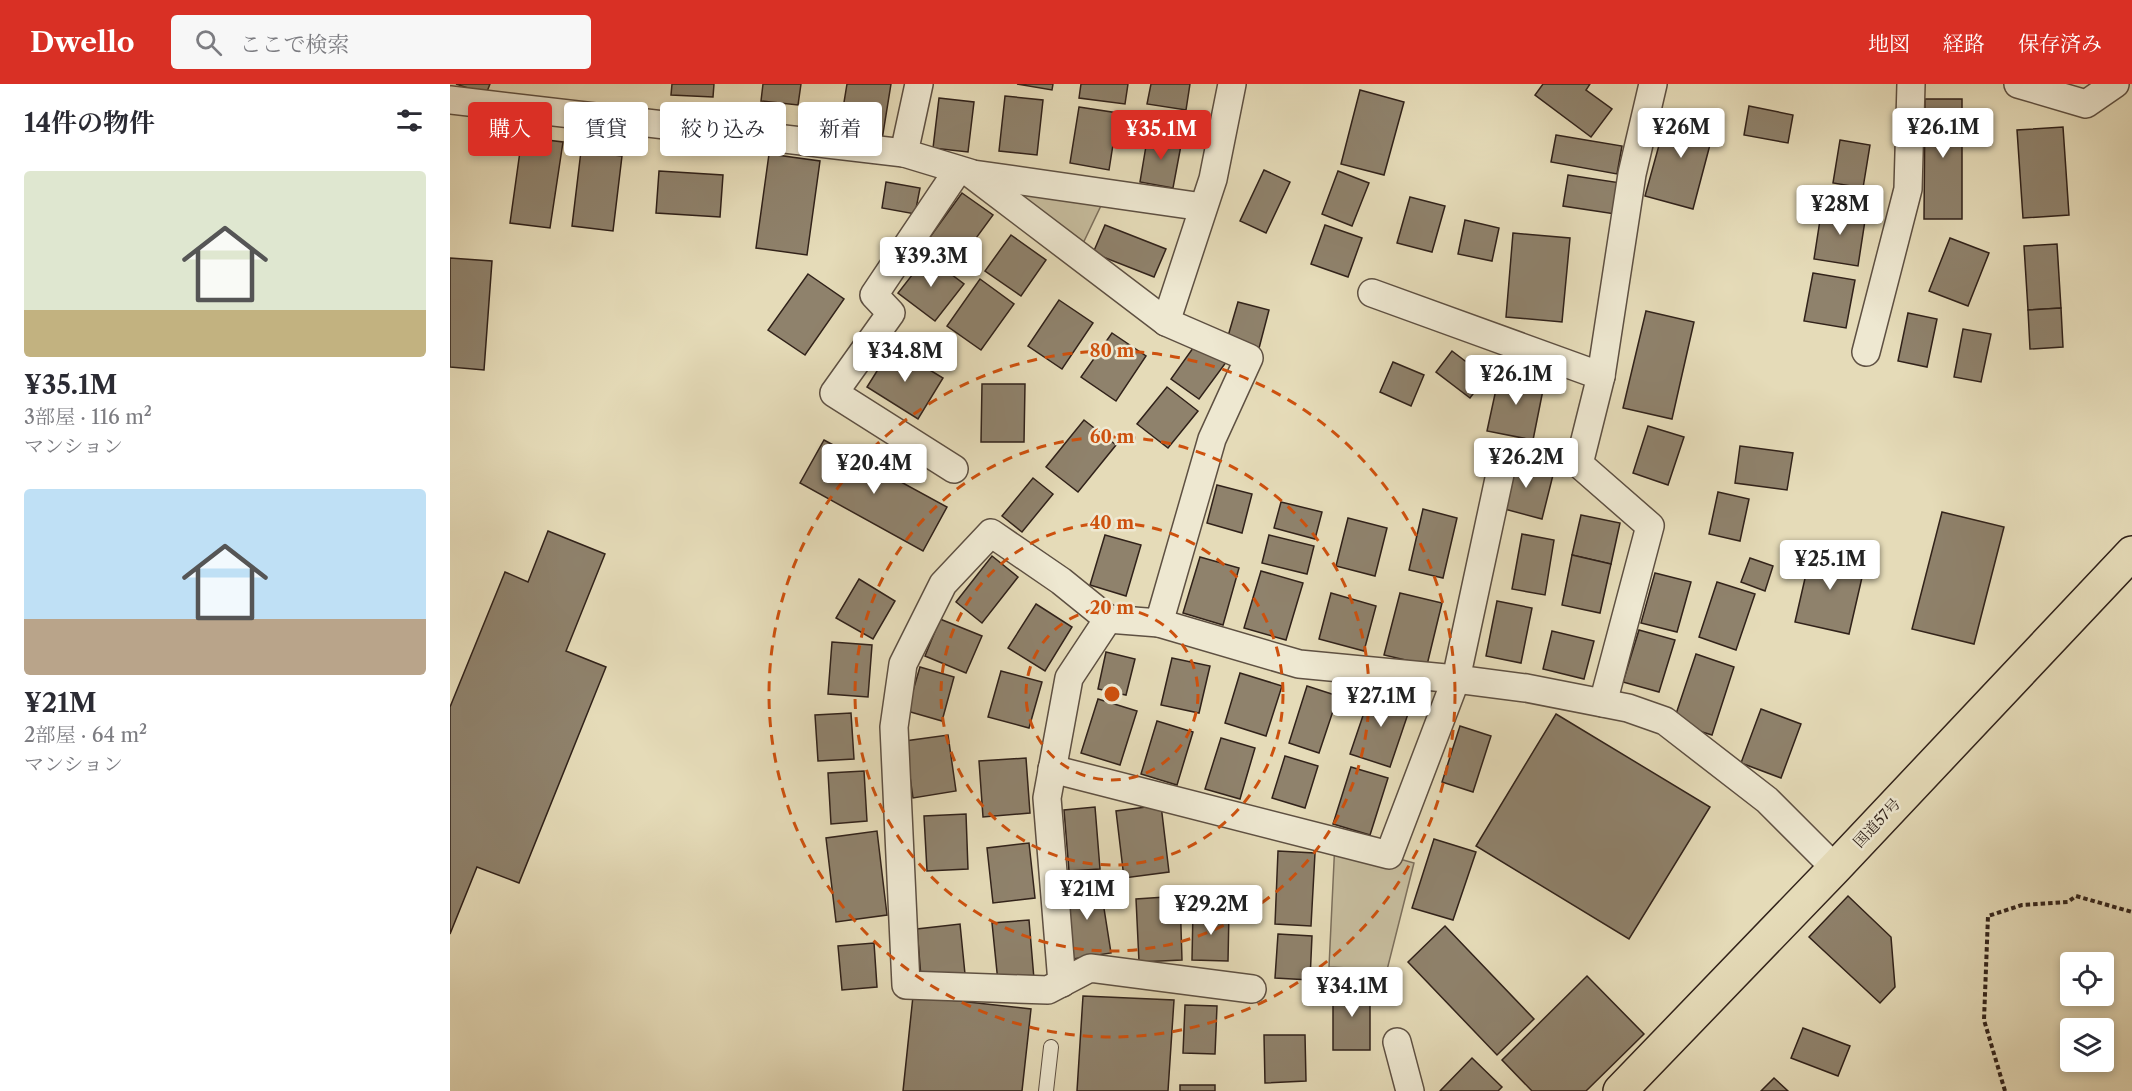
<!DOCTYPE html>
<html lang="ja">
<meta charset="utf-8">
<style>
body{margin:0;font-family:"Libre Caslon Text","Noto Serif JP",serif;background:#f7f7f7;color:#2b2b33;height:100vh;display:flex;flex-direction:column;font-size:22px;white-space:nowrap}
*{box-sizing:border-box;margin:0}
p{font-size:20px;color:#7c7c81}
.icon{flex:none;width:33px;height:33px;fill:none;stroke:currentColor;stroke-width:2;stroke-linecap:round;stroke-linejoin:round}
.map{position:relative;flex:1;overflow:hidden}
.side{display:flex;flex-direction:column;background:#fff;width:450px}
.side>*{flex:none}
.hud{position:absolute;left:18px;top:18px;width:570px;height:54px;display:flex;gap:12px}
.tools{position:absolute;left:1610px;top:868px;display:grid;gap:12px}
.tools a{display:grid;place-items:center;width:54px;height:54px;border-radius:6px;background:#fff;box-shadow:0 3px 9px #0003;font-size:30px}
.price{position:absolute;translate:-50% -51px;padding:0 14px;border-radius:6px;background:#fff;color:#222;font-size:20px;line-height:39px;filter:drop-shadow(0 2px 3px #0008)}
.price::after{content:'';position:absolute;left:50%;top:36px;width:18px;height:14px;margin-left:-9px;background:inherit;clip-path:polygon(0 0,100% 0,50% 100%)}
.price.active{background:#d93025;color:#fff}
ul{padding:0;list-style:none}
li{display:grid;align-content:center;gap:12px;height:318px;padding:0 24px}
li span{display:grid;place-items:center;height:186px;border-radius:6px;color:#555}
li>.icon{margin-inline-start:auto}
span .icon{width:108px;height:108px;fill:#fffc;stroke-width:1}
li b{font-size:26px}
h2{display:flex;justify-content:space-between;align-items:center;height:72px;padding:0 24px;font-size:26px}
.tag{padding:0 21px;border-radius:6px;background:#fff;box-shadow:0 3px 9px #0003;font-size:21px;line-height:54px}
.tag.active{background:#d93025;color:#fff}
header{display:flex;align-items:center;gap:36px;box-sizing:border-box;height:84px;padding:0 30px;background:#d93025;color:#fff}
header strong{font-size:28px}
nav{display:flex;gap:33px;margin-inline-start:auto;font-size:21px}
.search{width:420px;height:54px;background:#f7f7f7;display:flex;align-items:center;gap:15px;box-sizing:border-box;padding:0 21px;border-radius:6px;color:#7c7c81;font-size:22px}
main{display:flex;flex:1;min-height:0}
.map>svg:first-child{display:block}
</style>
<header>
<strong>Dwello</strong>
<div class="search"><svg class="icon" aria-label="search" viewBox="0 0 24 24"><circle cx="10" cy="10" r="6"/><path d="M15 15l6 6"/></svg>ここで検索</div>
<nav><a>地図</a><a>経路</a><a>保存済み</a></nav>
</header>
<main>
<section class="side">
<h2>14件の物件<svg class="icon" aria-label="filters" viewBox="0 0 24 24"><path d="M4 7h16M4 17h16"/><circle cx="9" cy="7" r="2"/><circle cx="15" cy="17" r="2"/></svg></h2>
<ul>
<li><span style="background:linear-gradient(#dfe7d0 75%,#c2b280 0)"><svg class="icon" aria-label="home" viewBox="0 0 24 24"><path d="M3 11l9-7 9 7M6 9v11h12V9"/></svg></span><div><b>¥35.1M</b><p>3部屋 · 116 m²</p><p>マンション</p></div></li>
<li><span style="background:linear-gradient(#bfe0f5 70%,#b9a48a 0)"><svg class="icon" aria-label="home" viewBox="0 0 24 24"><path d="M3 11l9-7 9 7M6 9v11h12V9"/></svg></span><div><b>¥21M</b><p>2部屋 · 64 m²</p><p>マンション</p></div></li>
</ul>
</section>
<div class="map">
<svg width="1682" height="1007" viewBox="0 0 1682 1007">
<rect width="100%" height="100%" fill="#e5dbb8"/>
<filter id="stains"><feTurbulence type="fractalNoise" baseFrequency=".00333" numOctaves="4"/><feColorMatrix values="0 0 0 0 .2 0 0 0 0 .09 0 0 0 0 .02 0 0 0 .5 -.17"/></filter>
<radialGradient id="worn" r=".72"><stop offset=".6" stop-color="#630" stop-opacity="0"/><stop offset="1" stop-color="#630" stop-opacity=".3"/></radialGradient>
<!-- green -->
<g fill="#c6bc9d" stroke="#7c6f5c" stroke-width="1.5">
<path d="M520 89 657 109 627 172Z"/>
<path d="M885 757 964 779 937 886 879 883Z"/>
</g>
<!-- building -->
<g fill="#8f826c" stroke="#31221a" stroke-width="1.5">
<path d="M6 0H40L36 10Z"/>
<path d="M222 0H264L263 13 221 11Z"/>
<path d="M313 0H351L348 21 311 17Z"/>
<path d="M397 0H441L431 62 388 55Z"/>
<path d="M567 0H603L602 6Z"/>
<path d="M631 0H678L675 20 629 14Z"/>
<path d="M701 0H740L736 26 697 20Z"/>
<path d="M1093 0H1140L1136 6 1162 25 1141 53 1085 11Z"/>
<path d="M910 6 954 18 934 91 891 80Z"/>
<path d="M555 12 593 16 587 71 549 67Z"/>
<path d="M489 14 524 18 518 68 483 64Z"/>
<path d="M1475 15H1512V135H1474Z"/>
<path d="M1299 22 1343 31 1338 59 1294 51Z"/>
<path d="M629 23 668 29 659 86 620 79Z"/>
<path d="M1219 25 1266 38 1243 125 1195 112Z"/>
<path d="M1613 43 1619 131 1573 134 1567 46Z"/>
<path d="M698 50 732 56 723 104 690 98Z"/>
<path d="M1106 51 1172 62 1167 90 1101 78Z"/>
<path d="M72 53 113 58 100 144 60 139Z"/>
<path d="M1390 56 1420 61 1413 104 1383 99Z"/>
<path d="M131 67 172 72 163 147 122 142Z"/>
<path d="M319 70 370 77 357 171 306 164Z"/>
<path d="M814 86 840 98 816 149 790 137Z"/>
<path d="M209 87 273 91 270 133 206 129Z"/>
<path d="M888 87 919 99 902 142 872 130Z"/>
<path d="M1118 91 1171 99 1165 130 1113 122Z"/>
<path d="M436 98 470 104 465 130 432 124Z"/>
<path d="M512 109 543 131 510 176 480 153Z"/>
<path d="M960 113 995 122 982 168 947 159Z"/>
<path d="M1372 123 1416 130 1408 182 1364 175Z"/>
<path d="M1015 136 1049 144 1042 177 1008 170Z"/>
<path d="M655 141 716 165 704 193 643 169Z"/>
<path d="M875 141 912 154 898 193 861 180Z"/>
<path d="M1063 149 1120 154 1112 238 1056 233Z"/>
<path d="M561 151 596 176 571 212 535 187Z"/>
<path d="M1500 154 1539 169 1518 222 1479 207Z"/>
<path d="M1607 160 1611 224 1578 226 1574 162Z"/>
<path d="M477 172 514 200 485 237 448 209Z"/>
<path d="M0 174 42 177 34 286 0 283Z"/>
<path d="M1363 189 1405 196 1396 244 1354 237Z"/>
<path d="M358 190 394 215 355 271 318 246Z"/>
<path d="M530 195 564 220 531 266 497 242Z"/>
<path d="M609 216 643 239 612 285 578 262Z"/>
<path d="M788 218 819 226 808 268 776 259Z"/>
<path d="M1611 224 1613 263 1580 265 1578 226Z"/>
<path d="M1196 227 1244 238 1222 335 1173 324Z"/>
<path d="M1458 229 1487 235 1477 283 1448 277Z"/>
<path d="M1513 245 1541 250 1531 298 1504 293Z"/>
<path d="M662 249 696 272 666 317 631 293Z"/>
<path d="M748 257 777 277 749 315 721 295Z"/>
<path d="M442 263 493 294 468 335 417 303Z"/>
<path d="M1002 267 1036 293 1020 314 986 288Z"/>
<path d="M943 278 974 291 961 322 930 308Z"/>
<path d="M1050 287 1095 296 1083 356 1037 347Z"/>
<path d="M532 300H575L574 358H531Z"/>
<path d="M717 303 748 327 718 364 687 340Z"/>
<path d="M634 336 666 361 628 408 596 383Z"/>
<path d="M1198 342 1234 353 1218 401 1183 389Z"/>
<path d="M374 356 497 423 473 467 350 399Z"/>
<path d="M1290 362 1343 369 1337 406 1285 399Z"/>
<path d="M1060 376 1104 387 1092 435 1047 423Z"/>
<path d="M583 394 603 410 572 448 552 432Z"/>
<path d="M767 401 802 410 792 449 757 439Z"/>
<path d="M1268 408 1299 415 1290 457 1259 450Z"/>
<path d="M831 418 872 428 865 455 824 444Z"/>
<path d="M973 425 1007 434 993 494 959 486Z"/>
<path d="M1492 428 1554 443 1524 560 1462 545Z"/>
<path d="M1131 431 1170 439 1161 480 1122 471Z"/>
<path d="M898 434 937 444 925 492 886 482Z"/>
<path d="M98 447 155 470 116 567 156 583 69 799 27 783 0 850V623L55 488 78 498Z"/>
<path d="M1072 450 1104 456 1095 511 1062 505Z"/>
<path d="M655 451 691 461 676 512 640 501Z"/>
<path d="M819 451 864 462 857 490 812 479Z"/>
<path d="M1362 464 1416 476 1399 550 1345 538Z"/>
<path d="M1122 471 1161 480 1150 529 1112 521Z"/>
<path d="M542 472 568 493 532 539 506 518Z"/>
<path d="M750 473 789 484 773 541 733 529Z"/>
<path d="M1300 474 1323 482 1315 507 1291 498Z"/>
<path d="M811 487 853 499 836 556 794 544Z"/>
<path d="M1205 489 1241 498 1227 548 1191 539Z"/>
<path d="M409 495 445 517 423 555 386 534Z"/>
<path d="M1267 498 1305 510 1286 566 1249 553Z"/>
<path d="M881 509 926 522 914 567 869 555Z"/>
<path d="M950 509 992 519 977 581 934 571Z"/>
<path d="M1047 517 1082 524 1071 579 1036 572Z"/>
<path d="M586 520 622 543 595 587 558 564Z"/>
<path d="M490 535 532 552 516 589 475 572Z"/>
<path d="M1189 546 1225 556 1209 608 1173 598Z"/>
<path d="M1102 547 1144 557 1134 595 1093 585Z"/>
<path d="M382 558 422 561 418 613 378 610Z"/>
<path d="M656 568 685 575 676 611 648 605Z"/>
<path d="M1246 570 1284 583 1262 651 1223 639Z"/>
<path d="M722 574 760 582 749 629 711 621Z"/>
<path d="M470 583 504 593 492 637 457 627Z"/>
<path d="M551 587 592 598 579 644 538 633Z"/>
<path d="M790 589 832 602 816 652 775 639Z"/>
<path d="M857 602 888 612 869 669 839 659Z"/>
<path d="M922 605 962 618 940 683 900 670Z"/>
<path d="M648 615 687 627 670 681 631 669Z"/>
<path d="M1311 625 1351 640 1331 694 1291 679Z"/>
<path d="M401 629 404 675 368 677 365 631Z"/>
<path d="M1106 630 1260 723 1179 855 1026 762Z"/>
<path d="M707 637 743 648 727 701 691 690Z"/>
<path d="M1010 642 1041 652 1023 708 992 698Z"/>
<path d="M498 651 506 707 463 714 455 657Z"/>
<path d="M771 654 805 664 790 715 755 705Z"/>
<path d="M835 672 868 682 855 724 822 714Z"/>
<path d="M576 674 580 729 533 733 529 677Z"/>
<path d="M901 683 938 694 920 751 883 740Z"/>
<path d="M414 687 417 737 381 740 378 689Z"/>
<path d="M711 721 719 788 674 794 666 727Z"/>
<path d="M645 723 650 785 619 787 614 726Z"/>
<path d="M516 730 518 785 477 787 474 732Z"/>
<path d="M427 747 437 831 386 838 376 754Z"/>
<path d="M984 755 1026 768 1003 836 962 824Z"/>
<path d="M579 759 585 814 543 819 537 764Z"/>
<path d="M828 767 865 769 861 842 825 840Z"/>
<path d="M650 799 661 869 623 875 613 805Z"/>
<path d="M730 812 732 876 689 878 686 815Z"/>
<path d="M1398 812 1441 853 1445 903 1430 919 1359 853Z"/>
<path d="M743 826 779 827 778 877 742 876Z"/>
<path d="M579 836 584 895 548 898 542 839Z"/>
<path d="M510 840 515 890 471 893 467 845Z"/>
<path d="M995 842 1084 935 1047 971 958 878Z"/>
<path d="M828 850 862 852 860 896 825 894Z"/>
<path d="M424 859 427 903 392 906 388 862Z"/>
<path d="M1137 892 1194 950 1136 1007H1082L1052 976Z"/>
<rect x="883" y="902" width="37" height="64"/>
<path d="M463 912 581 925 572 1007H453Z"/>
<path d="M633 912 724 916 718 1007H627Z"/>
<path d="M735 921 767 922 765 970 733 969Z"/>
<path d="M1353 944 1400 962 1388 992 1341 974Z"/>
<path d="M814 951H855L856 997 815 999Z"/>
<path d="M1022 974 1052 1003 1048 1007H990Z"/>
<path d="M1324 994 1338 1007H1311Z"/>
<rect x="730" y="1001" width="35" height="6"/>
</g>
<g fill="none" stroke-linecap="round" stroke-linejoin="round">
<!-- service casing -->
<g stroke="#5e5042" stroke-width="16">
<path id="service" d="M596 1007 601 963"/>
</g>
<!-- minor casing -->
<g stroke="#5e5042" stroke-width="30">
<g id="minor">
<path d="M469 0 454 69 520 89 716 238 799 274 762 355 709 539"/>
<path d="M1568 0 1636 20 1665 0"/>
<path d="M0 16 454 69"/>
<path d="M523 90 753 123"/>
<path d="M922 209 1151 292 1182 90 1203 0"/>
<path d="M716 238 763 95 782 0"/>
<path d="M1416 268 1458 105 1461 0"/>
<path d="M1151 292 1129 380 1200 442 1153 619"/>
<path d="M504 385 384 309 441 229 424 211 508 86"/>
<path d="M602 685 939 771 1006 595 1053 376"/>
<path d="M612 899 597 714 619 594 658 535"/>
<path d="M802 905 640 884 598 906 456 901 444 643 453 580 493 500 541 449 611 497 658 535 709 539 849 580 1006 595 1076 604 1178 624 1215 637 1317 716 1385 784"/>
<path d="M947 958 960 1007"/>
</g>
</g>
<!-- trunk casing -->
<g stroke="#31221a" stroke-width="36">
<path id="trunk" d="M1170 1007 1385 784 1682 469"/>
</g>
<!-- path -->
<path stroke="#31221a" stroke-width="4" stroke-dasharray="4.5 3" stroke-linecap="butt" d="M1555 1007 1534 936 1538 832 1572 821 1618 818 1626 812 1682 828"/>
<!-- service -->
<use href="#service" stroke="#eee8d1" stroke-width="14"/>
<!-- minor -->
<use href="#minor" stroke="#eee8d1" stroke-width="27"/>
<!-- trunk -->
<use href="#trunk" stroke="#e5dbb8" stroke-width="33"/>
</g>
<!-- distance rings -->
<g fill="none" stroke="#cd510e" stroke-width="3" stroke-dasharray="10 8">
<circle cx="662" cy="610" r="86"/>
<circle cx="662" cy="610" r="171"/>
<circle cx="662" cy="610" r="257"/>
<circle cx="662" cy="610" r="343"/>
</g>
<g text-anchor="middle" stroke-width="5" stroke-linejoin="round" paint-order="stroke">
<!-- street labels -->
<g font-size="15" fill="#31221a" stroke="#eee8d1">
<text transform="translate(1427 739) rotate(-47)" y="5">国道57号</text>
</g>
</g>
<circle cx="662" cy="610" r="9" fill="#cd510e" stroke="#eee8d1" stroke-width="3"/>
<g font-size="18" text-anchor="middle" font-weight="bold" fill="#cd510e" stroke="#eee8d1" stroke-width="5" stroke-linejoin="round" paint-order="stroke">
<text x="662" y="273">80 m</text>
<text x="662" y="359">60 m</text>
<text x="662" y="445">40 m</text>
<text x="662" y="530">20 m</text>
</g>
<rect width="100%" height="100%" filter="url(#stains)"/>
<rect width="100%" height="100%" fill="url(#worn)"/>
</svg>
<div class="tools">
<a><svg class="icon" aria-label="locate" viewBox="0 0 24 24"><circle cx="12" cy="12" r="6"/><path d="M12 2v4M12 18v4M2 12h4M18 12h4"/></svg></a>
<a><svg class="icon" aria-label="layers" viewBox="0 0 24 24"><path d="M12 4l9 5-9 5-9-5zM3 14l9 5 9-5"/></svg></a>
</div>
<b class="price" style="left:1231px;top:75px">¥26M</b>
<b class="price" style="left:1493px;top:75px">¥26.1M</b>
<b class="price active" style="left:711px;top:77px">¥35.1M</b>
<b class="price" style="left:1390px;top:152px">¥28M</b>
<b class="price" style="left:481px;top:204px">¥39.3M</b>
<b class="price" style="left:455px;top:299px">¥34.8M</b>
<b class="price" style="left:1066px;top:322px">¥26.1M</b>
<b class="price" style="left:1076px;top:405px">¥26.2M</b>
<b class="price" style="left:424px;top:411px">¥20.4M</b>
<b class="price" style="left:1380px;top:507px">¥25.1M</b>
<b class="price" style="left:931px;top:644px">¥27.1M</b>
<b class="price" style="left:637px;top:837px">¥21M</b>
<b class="price" style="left:761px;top:852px">¥29.2M</b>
<b class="price" style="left:902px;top:934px">¥34.1M</b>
<div class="hud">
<a class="tag active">購入</a>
<a class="tag">賃貸</a>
<a class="tag">絞り込み</a>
<a class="tag">新着</a>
</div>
</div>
</main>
